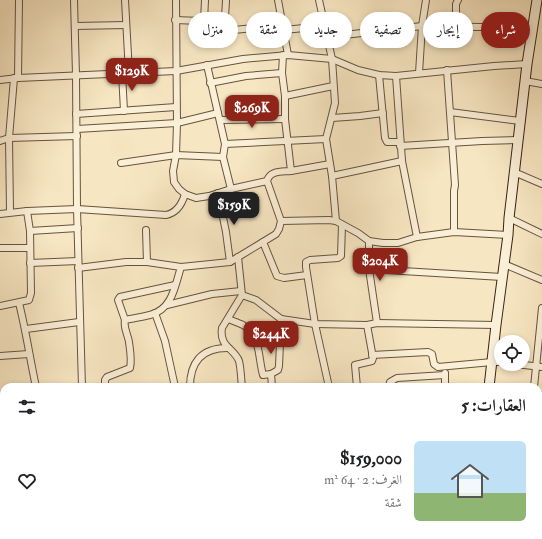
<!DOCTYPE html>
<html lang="ar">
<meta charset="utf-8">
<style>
body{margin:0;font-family:"IM FELL Double Pica",Amiri,serif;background:#f6f6f6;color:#202124;direction:rtl;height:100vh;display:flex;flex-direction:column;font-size:15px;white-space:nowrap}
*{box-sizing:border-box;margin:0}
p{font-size:13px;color:#757577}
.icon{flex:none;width:22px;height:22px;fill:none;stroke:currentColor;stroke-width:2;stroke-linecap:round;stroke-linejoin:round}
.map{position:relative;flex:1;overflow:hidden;direction:ltr}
.panel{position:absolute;left:0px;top:383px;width:542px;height:156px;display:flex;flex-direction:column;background:#fff;border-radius:12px 12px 0 0;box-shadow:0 2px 6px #0003;direction:rtl}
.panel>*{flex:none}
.hud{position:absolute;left:12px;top:12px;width:518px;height:36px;direction:rtl;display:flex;gap:8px}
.buttons{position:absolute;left:494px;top:335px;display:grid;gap:8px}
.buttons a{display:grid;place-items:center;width:36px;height:36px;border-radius:50%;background:#fff;box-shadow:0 2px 6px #0003;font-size:20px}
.price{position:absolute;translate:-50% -34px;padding:0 9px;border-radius:8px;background:#8f2418;color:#fff;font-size:13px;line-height:26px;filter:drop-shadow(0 1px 2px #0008)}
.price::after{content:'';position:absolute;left:50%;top:24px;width:12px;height:9px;margin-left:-6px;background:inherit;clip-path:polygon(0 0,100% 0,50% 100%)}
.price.on{background:#222;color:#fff}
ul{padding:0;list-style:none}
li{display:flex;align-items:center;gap:12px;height:100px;padding:0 16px}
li+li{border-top:1px solid #e0e0e0}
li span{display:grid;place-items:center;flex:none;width:112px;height:80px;border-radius:6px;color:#555}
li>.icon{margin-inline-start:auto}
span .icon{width:48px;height:48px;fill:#fffc;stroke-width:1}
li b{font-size:17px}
h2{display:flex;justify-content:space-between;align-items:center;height:48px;padding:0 16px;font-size:17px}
.tag{padding:0 14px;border-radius:18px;background:#fff;box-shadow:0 2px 6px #0003;font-size:14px;line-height:36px}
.tag.on{background:#8f2418;color:#fff}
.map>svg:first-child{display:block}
</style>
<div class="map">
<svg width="542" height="539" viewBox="0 0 542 539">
<rect width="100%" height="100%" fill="#f7e6c2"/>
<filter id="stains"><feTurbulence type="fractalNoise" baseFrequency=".005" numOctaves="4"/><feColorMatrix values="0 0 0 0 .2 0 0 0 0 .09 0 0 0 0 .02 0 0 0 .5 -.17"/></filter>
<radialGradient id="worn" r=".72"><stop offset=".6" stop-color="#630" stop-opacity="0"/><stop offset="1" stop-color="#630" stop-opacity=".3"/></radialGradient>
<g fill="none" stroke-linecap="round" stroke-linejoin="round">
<!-- street casing -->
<g stroke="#68533c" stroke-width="8">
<g id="street">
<path d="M74 0 76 75 77 209 82 387"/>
<path d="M125 0 129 73"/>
<path d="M176 0 177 123 176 155 173 171 174 182 179 189 185 194 196 198 209 196 231 189 267 181"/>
<path d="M226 0C226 9 223 22 228 29L234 30 282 25"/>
<path d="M278 0 288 55"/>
<path d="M319 0 332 59 335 103 326 139 332 176 336 221"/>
<path d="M175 20 225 22"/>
<path d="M204 21 205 0"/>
<path d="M75 26 126 25"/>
<path d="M456 26V4L458 0"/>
<path d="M284 30 324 26"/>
<path d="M327 37 422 26 533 28"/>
<path d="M207 65 225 144 223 157 231 189"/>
<path d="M447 70 455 185 454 191V232"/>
<path d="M122 73 124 111"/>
<path d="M419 73 422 26 426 0"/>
<path d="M379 75 385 138 387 142H400"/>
<path d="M396 76 402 161 417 237"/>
<path d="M18 78 19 0"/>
<path d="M0 80 18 78 176 71 243 59 288 55 332 59 358 70 379 75 396 76 494 66 527 64"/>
<path d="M525 81 542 84"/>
<path d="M210 83 246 76 282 73"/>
<path d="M285 96 333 86"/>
<path d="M450 112 520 121"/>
<path d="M76 114 176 107"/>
<path d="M332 118 360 116 383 113"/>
<path d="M220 120 285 119"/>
<path d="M77 129 177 123 218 113"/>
<path d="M0 141 9 138 77 136"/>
<path d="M225 144 326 139"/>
<path d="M400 146 482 141 518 140"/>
<path d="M121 163 176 155 223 157"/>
<path d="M291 171 330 164"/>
<path d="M514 172 542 184"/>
<path d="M332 176 402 161"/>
<path d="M218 193 226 232 230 262"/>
<path d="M10 212 9 138 14 78"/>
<path d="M0 214 27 211 77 209 166 215C177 213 182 204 185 194"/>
<path d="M509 218 542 234"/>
<path d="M281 221 329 220 336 221 358 233 369 241 383 243H398L417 237 454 232 508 235"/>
<path d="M146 230 147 262"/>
<path d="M30 231 78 228"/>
<path d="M369 241V269L377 323"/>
<path d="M263 242 277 276 284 278 307 275"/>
<path d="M0 248H29"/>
<path d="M238 257 242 295 222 328C219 347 234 348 239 361 241 369 241 379 242 387"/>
<path d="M30 263 78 261"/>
<path d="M504 264 542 280"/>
<path d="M78 268 126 262H147L181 267 230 262 276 234 279 229 281 221 267 181C270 170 282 172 291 171L285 119V96L282 73 283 55"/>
<path d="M369 269 502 277"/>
<path d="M242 295 256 300 281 319 315 324 367 325 377 323 496 325"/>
<path d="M19 303C26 331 30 359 36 387"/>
<path d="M167 305 212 294 241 291"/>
<path d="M0 306 29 300 31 293 30 231 27 211"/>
<path d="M155 313 165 341 175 387"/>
<path d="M228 319C233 321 239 323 243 325 261 335 258 358 263 375L271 374"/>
<path d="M125 320 118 300 120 297 175 285"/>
<path d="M26 329 79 322"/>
<path d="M372 355 428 352 432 354 434 364 438 367 492 362H501"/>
<path d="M0 356 29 354"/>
<path d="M515 364 542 367"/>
<path d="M105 387V380L107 377 130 368C132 360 130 350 129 342 128 335 123 327 125 320 134 318 142 317 150 315 173 309 175 285 181 267"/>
<path d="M190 387C190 363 201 348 227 348"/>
<path d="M272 387 271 374 278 370 279 366 281 319"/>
<path d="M329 387 315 324 306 267V262L310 260 338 258 341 256 342 225"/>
<path d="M357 387 355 365 372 361 373 358 367 325"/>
<path d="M389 387 390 382 397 378 445 375"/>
<path d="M445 387V373"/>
<path d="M534 387 542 308"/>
<path d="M0 417H4"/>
<path d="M538 454 542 453"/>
<path d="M0 467H4"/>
<path d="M0 518 4 517"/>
<path d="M30 535 31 539"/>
<path d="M98 535 99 539"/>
<path d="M256 535 257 539"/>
<path d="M278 535V539"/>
<path d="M371 535V539"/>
<path d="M148 539 163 535"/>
</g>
</g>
<!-- secondary casing -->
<g stroke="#392210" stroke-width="11">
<g id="secondary">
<path d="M489 387 496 325 508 235 509 218 527 64 537 0"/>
<path d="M538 499 542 498"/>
<path d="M299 539 315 535"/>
<path d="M472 539V535"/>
</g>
</g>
<!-- street -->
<use href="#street" stroke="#faefd7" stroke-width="6"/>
<!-- secondary -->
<use href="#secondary" stroke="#faefd7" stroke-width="9"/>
</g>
<rect width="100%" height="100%" filter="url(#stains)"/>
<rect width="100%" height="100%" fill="url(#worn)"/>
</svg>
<div class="buttons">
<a><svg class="icon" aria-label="locate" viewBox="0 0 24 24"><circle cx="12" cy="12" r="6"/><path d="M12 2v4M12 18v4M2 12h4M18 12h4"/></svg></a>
</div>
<b class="price" style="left:132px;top:92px">$129K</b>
<b class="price" style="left:252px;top:129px">$269K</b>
<b class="price on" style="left:234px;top:226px">$159K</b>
<b class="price" style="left:380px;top:282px">$204K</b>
<b class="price" style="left:271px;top:355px">$244K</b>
<div class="hud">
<a class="tag on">شراء</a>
<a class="tag">إيجار</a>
<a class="tag">تصفية</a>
<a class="tag">جديد</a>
<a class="tag">شقة</a>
<a class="tag">منزل</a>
</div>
<section class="panel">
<h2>العقارات: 5<svg class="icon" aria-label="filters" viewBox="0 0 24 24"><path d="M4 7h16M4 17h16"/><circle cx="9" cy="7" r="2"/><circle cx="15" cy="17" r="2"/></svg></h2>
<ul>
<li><span style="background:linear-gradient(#bfe0f5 65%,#8fb573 0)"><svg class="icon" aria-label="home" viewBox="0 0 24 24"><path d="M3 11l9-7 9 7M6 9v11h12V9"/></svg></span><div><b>$159,000</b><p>الغرف: 2 · 64 m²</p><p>شقة</p></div><svg class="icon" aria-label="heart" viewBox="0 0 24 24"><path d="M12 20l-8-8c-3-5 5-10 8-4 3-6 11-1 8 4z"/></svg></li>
</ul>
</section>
</div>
